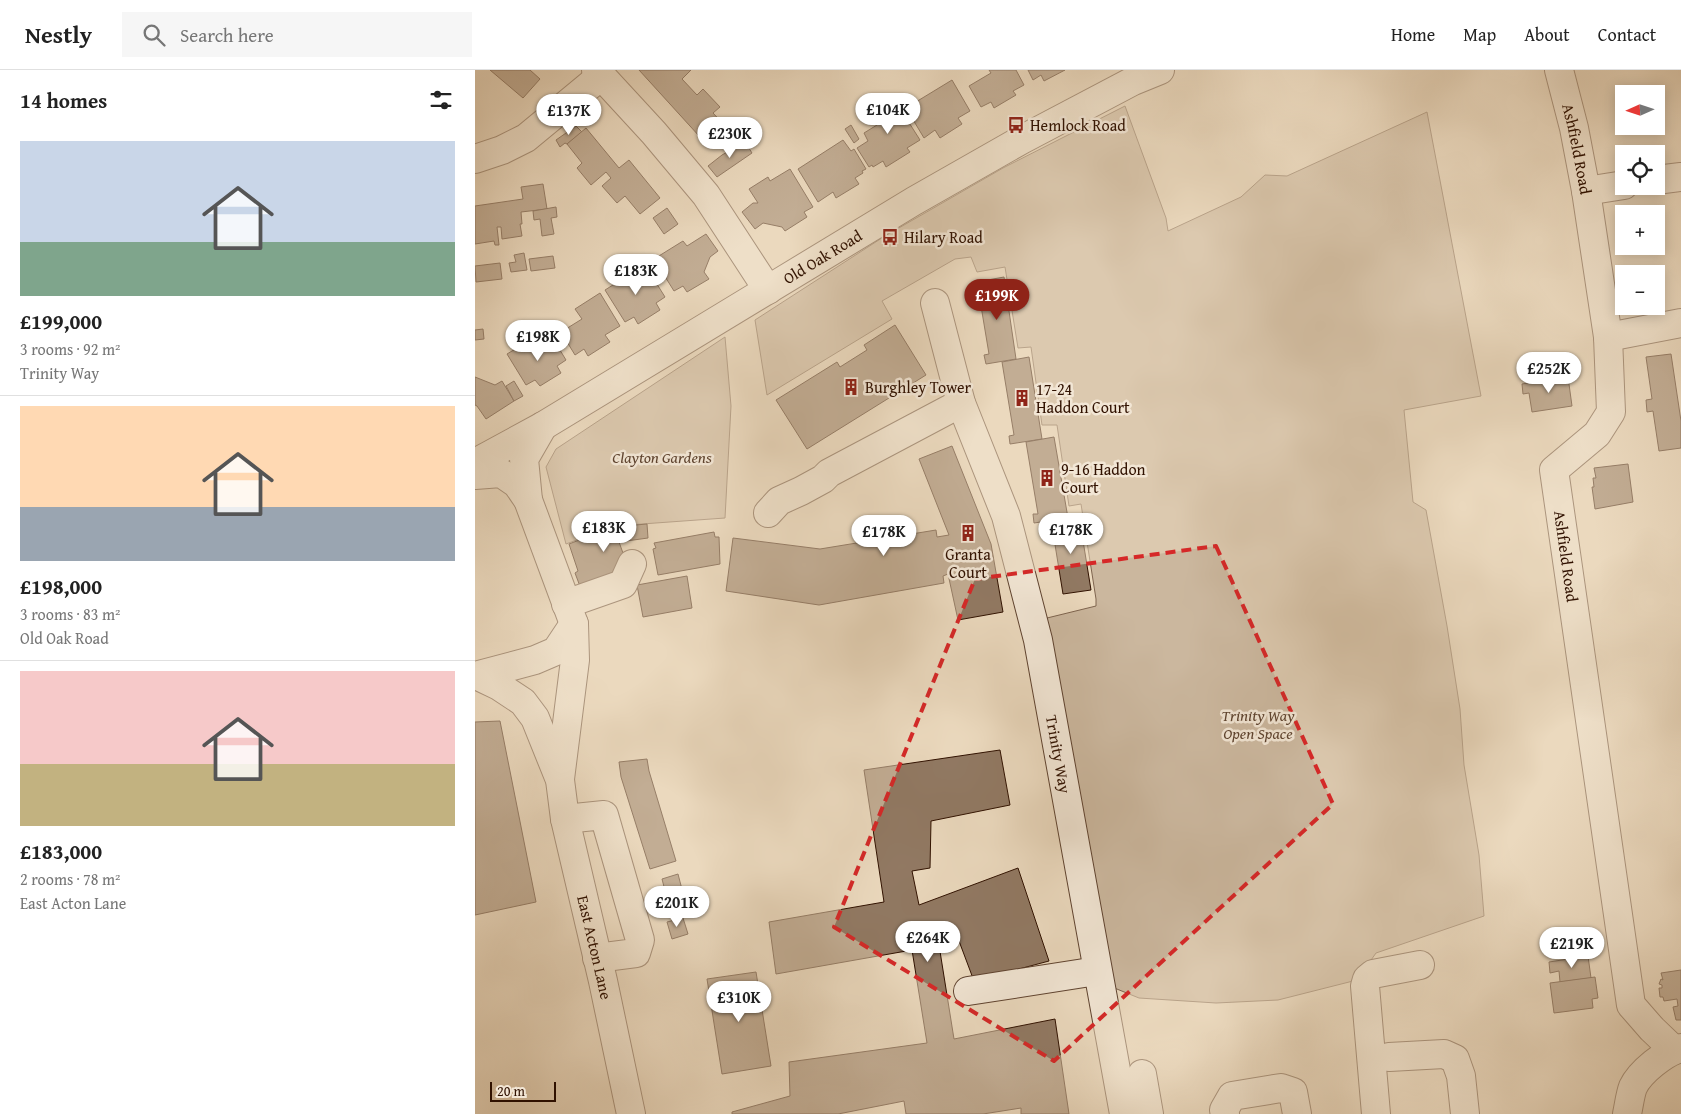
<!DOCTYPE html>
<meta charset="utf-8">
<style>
body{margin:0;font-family:"Gentium Book Plus",serif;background:#f6f6f6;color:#222;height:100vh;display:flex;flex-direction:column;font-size:19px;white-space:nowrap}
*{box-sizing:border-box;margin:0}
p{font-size:16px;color:#767676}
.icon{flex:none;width:28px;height:28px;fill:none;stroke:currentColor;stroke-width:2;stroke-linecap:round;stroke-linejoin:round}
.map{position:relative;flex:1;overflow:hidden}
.drawer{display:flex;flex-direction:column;background:#fff;width:475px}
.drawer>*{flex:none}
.needle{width:32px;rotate:267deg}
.fabs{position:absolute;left:1140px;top:15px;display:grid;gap:10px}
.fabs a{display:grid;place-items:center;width:50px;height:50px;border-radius:0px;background:#fff;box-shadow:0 2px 12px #0003;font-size:25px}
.scale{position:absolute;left:15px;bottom:12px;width:66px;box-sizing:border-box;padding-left:5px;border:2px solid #301100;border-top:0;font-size:14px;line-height:18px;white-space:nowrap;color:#301100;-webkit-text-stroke:4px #f2e6d5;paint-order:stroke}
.price{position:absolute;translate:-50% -42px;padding:0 11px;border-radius:18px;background:#fff;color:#222;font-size:16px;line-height:32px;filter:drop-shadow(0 1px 2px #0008)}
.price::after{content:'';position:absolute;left:50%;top:30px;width:15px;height:11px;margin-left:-8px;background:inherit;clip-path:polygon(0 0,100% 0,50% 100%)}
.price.active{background:#8f2418;color:#fff}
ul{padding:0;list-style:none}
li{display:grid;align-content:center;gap:10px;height:265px;padding:0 20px}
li+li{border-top:1px solid #e0e0e0}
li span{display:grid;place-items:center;height:155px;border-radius:0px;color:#555}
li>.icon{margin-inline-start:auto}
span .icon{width:90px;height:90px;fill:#fffc;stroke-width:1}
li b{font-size:21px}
h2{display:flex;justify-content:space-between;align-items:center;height:60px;padding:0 20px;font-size:21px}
header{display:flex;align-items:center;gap:30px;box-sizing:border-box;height:70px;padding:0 25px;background:#fff;border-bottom:1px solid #e0e0e0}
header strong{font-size:24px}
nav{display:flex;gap:28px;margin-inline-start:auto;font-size:18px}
.search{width:350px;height:45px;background:#f6f6f6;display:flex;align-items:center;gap:12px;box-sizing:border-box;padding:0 18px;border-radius:0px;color:#767676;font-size:19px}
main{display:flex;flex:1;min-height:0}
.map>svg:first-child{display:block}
</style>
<header>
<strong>Nestly</strong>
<div class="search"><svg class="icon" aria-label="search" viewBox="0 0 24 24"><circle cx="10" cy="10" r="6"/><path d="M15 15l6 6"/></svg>Search here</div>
<nav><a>Home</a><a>Map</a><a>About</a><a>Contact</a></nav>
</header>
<main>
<section class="drawer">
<h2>14 homes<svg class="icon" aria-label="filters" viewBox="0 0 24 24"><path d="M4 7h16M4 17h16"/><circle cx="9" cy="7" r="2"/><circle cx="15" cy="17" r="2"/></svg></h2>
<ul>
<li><span style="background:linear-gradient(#c9d6e8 65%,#7fa58c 0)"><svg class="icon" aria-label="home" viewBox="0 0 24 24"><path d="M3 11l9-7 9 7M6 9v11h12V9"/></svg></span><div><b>£199,000</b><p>3 rooms · 92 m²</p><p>Trinity Way</p></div></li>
<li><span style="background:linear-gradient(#ffd9b3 65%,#9aa5b1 0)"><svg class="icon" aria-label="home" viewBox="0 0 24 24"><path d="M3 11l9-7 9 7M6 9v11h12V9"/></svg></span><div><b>£198,000</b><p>3 rooms · 83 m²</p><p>Old Oak Road</p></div></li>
<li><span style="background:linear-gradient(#f6c9c9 60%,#c2b280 0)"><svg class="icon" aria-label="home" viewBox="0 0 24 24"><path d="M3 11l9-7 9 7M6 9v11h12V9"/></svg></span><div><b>£183,000</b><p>2 rooms · 78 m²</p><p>East Acton Lane</p></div></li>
</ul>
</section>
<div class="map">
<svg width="1206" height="1044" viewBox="0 0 1206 1044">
<rect width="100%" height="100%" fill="#ebd9be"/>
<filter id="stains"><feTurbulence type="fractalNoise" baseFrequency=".004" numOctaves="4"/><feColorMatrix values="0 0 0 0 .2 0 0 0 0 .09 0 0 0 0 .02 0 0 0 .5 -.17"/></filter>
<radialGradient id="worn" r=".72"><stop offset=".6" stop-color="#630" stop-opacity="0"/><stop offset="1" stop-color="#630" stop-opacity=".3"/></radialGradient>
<!-- green -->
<g fill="#cbb79e" stroke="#7e644f">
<path d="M650 36 691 148 693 161 766 127 790 105 812 106 952 42 1006 326 929 340 938 432 951 440 972 556 985 639 989 695 1004 785 1009 846 901 883 882 910 803 930 741 933 664 928 632 915 568 549 621 536V529L606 434 594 436 582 355H567L556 277 543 278 530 197 502 202 496 187 480 189 407 231 417 249 292 325 280 250 410 166 528 98Z"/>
<path d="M250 267 256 336 250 448 139 456 91 474 71 397 81 379Z"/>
</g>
<!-- building -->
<g fill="#917963" stroke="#301100">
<path d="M15 0H55L65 9 48 28Z"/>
<path d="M164 0H216L207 9 222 25 228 19 245 37 238 43 254 60 235 78Z"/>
<path d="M514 0H541L549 15 538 21 541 25 519 38 516 32 506 37 494 16 516 3Z"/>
<path d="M553 0H590L569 11 566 5 558 10Z"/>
<path d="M477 10 495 41 483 48 487 54 465 68 460 60 449 68 431 38Z"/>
<path d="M419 29 445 70 432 78 435 82 411 97 408 91 398 97 397 95 394 97 382 78 393 71 389 63 402 55 392 40 408 30 410 34Z"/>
<path d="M376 55 384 69 379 73 370 59Z"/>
<path d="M101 56 107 62 92 74 90 73 85 77 81 70Z"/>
<path d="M111 58 144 98 154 90 185 128 165 144 150 126 142 133 127 116 136 108 131 102 116 115 102 98 107 93 92 74Z"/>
<path d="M368 70 376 81 379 79 391 99 387 101 388 103 380 108 384 114 361 128 358 122 343 132 323 99Z"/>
<path d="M270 72 277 83 242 107 233 96 247 85Z"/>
<path d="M315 99 338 137 329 142 332 147 310 161 307 157 288 153 280 159 267 142 278 133H283L274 119 293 107 295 111Z"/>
<path d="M68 114 72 139 46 142 47 154H45L47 166 27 169 26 157H22L24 175H20L19 171 0 174V136L48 129 46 117Z"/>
<path d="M81 137 82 147 76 148 79 164 67 166 65 149 59 150 58 141Z"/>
<path d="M192 138 203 154 189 164 178 148Z"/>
<path d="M231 164 243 181 235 187 229 202 234 209 212 222 208 216 199 221 179 189 208 171 212 176Z"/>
<path d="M49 183 52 200 36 202 34 193 41 192 39 185Z"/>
<path d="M78 186 80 198 56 201 54 189Z"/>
<path d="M25 193 27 209 1 212 0 196Z"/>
<path d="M170 195 190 227 181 233 185 240 163 254 159 247 150 252 130 220Z"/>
<path d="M529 207 541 289 511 294 509 285 514 284 502 212Z"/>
<path d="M125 223 145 256 130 265 135 272 113 286 109 279 100 285 86 262 107 249 100 239Z"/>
<path d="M420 255 451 305 332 379 301 330 362 292 365 297 392 280 389 275Z"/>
<path d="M8 259 9 269 0 270V260Z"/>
<path d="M77 267 91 290 82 296 86 303 65 316 60 310 51 315 32 284 52 272 58 280Z"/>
<path d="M1196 284 1206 351V378L1184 381 1178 341 1172 342 1171 330 1177 329 1171 287Z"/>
<path d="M554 287 567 369 535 374 534 366 539 365 527 292Z"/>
<path d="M0 307 20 315 27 311 39 331 11 349 2 336 0 335Z"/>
<path d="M1093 307 1097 336 1057 342 1054 323 1048 324 1047 314Z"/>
<path d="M39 311 48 326 39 331 31 316Z"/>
<path d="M579 367 593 448 559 453 558 444H563L551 372Z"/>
<path d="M477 376 516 474 528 542 483 550 473 504 468 506 469 513 344 535 251 521 258 468 345 479 461 460 462 467 474 465 444 389Z"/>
<path d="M1153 394 1158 432 1120 439 1117 417H1119L1118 408H1121L1119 398Z"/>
<path d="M604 446 616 520 588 524 576 450Z"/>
<path d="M172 454 173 468 144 472 153 497 106 519 100 503 103 501 94 474 138 457Z"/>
<path d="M239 462 240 467H244L245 494 183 505 178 479 181 478 179 473Z"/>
<path d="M212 506 217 538 168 547 162 515Z"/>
<path d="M25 651 61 832 0 845V652Z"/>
<path d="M525 680 535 735 456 751 455 798 437 801 444 835 543 798 574 891 499 911 484 871 464 875 479 969 580 949 594 1044H546V1038L508 1044H431L429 1031 363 1044H257V1042L315 1026 314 992 452 973 437 880 301 904 294 852 409 832 389 700Z"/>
<path d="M172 689 174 701 201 791 175 799 146 707 144 692Z"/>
<path d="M203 804 210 831 194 836 187 809Z"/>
<path d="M208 848 213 864 197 869 192 852Z"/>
<path d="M1113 886 1116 908 1085 912 1084 901 1075 903 1074 892Z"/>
<path d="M1206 900V950H1201L1198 937 1203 936 1202 929 1189 931 1188 927H1185L1184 918H1187V915L1184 914 1186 909 1188 910 1186 903Z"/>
<path d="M281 902 296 996 247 1004 232 909Z"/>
<path d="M1120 907 1123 928 1117 929 1118 938 1079 943 1075 913Z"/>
</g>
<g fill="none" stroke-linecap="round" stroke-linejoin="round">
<!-- minor casing -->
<g stroke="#5f4330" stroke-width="30">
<g id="minor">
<path d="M121 0 179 63 231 125 293 220"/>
<path id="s1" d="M1084 0 1099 58 1111 121 1133 267 1136 342 1122 364 1079 400 1156 935 1177 959 1199 980"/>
<path d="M0 89 27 80 51 68 126 6"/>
<path d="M1181 110 1206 107"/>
<path d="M1111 121 1149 115"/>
<path id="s2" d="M460 233 486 333 531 446 563 570 649 1044"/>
<path d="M1133 267 1206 253"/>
<path id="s3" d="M0 393 68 356 439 131 548 69 658 11 685 0"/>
<path d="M0 405 26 403 42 414 53 430 99 554 100 590 85 709"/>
<path d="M53 430 49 389 68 356"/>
<path d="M293 443 304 431 326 421 348 409 354 403 486 333"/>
<path d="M91 534 148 514 157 494"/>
<path d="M0 606 60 590 81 581 99 554"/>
<path id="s4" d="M3 606 24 616 48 632 60 648 85 710 90 749 128 911 156 1044"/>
<path d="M90 749 129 745 165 870 161 883 122 888"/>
<path d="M493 921 622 901"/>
<path d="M914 987 969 984 980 989 986 1006 990 1044"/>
<path d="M667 1004 674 1044"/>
<path d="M750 1044 749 1040 757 1026 806 1018 818 1022 822 1044"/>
<path d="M901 1044 890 916 892 909 898 904 945 895"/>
<path d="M1152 1044C1154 1035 1155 1025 1158 1017 1165 1002 1190 982 1206 978"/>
</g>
</g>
<!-- minor -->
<use href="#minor" stroke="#f2e6d5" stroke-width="28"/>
</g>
<!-- marked area -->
<path d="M0 0H1206V1044H0ZM741 476 858 734 579 991 359 857 500 509Z" fill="#ebd9be" fill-opacity=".55" fill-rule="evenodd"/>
<path fill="none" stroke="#d62828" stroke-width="4" stroke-dasharray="10 6" stroke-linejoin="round" d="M741 476 858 734 579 991 359 857 500 509Z"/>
<!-- icons -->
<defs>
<g id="bus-bare" transform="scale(1.35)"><path d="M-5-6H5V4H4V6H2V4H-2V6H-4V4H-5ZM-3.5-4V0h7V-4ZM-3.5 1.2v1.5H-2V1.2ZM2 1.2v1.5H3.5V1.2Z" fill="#8f2418" stroke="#f2e6d5" stroke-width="2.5" paint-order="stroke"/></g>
<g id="building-bare" transform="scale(1.35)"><path d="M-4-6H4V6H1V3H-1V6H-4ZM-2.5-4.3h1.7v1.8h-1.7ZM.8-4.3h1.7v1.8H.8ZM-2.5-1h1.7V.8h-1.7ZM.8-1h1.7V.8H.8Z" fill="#8f2418" stroke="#f2e6d5" stroke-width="2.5" paint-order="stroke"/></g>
</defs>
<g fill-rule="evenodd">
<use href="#bus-bare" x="541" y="55"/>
<use href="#bus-bare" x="415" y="167"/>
<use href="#building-bare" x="376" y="317"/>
<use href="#building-bare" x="547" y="328"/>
<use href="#building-bare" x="572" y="408"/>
<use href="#building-bare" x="493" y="463"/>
</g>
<g text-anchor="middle" stroke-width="5" stroke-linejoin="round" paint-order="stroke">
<!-- poi labels -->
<g font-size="16" fill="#301100" stroke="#f2e6d5" text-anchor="start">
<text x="555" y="61">Hemlock Road</text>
<text x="429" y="173">Hilary Road</text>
<text x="390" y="323">Burghley Tower</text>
<text x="561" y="325">17-24<tspan x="561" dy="18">Haddon Court</tspan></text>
<text x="586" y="405">9-16 Haddon<tspan x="586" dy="18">Court</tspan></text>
<text x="493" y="490" text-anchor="middle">Granta<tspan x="493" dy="18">Court</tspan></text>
</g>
<!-- street labels -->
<g font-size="16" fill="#301100" stroke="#f2e6d5">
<text dy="6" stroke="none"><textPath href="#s1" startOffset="81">Ashfield Road</textPath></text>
<text dy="6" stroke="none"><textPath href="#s3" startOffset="404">Old Oak Road</textPath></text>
<text dy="6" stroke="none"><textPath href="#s1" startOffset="516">Ashfield Road</textPath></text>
<text dy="6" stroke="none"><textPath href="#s2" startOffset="469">Trinity Way</textPath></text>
<text dy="6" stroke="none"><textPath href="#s4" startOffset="310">East Acton Lane</textPath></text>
</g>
<!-- park labels -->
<g font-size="16" font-style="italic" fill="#5e432f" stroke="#f2e6d5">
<text x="187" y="393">Clayton Gardens</text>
<text x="783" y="651">Trinity Way<tspan x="783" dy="18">Open Space</tspan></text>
</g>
</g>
<rect width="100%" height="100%" filter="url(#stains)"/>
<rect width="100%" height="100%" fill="url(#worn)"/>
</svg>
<div class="fabs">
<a><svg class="needle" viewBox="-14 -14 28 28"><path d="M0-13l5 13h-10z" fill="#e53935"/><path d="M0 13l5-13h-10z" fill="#767676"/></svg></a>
<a><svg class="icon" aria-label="locate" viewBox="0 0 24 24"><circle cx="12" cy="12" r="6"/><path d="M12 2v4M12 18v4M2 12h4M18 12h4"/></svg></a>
<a>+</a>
<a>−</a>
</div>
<div class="scale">20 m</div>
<b class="price" style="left:413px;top:65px">£104K</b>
<b class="price" style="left:94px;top:66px">£137K</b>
<b class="price" style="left:255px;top:89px">£230K</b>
<b class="price" style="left:161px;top:226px">£183K</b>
<b class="price active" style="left:522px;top:251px">£199K</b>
<b class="price" style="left:63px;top:292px">£198K</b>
<b class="price" style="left:1074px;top:324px">£252K</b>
<b class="price" style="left:129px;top:483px">£183K</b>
<b class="price" style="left:596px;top:485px">£178K</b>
<b class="price" style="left:409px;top:487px">£178K</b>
<b class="price" style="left:202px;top:858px">£201K</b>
<b class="price" style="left:453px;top:893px">£264K</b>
<b class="price" style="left:1097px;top:899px">£219K</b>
<b class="price" style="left:264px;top:953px">£310K</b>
</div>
</main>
